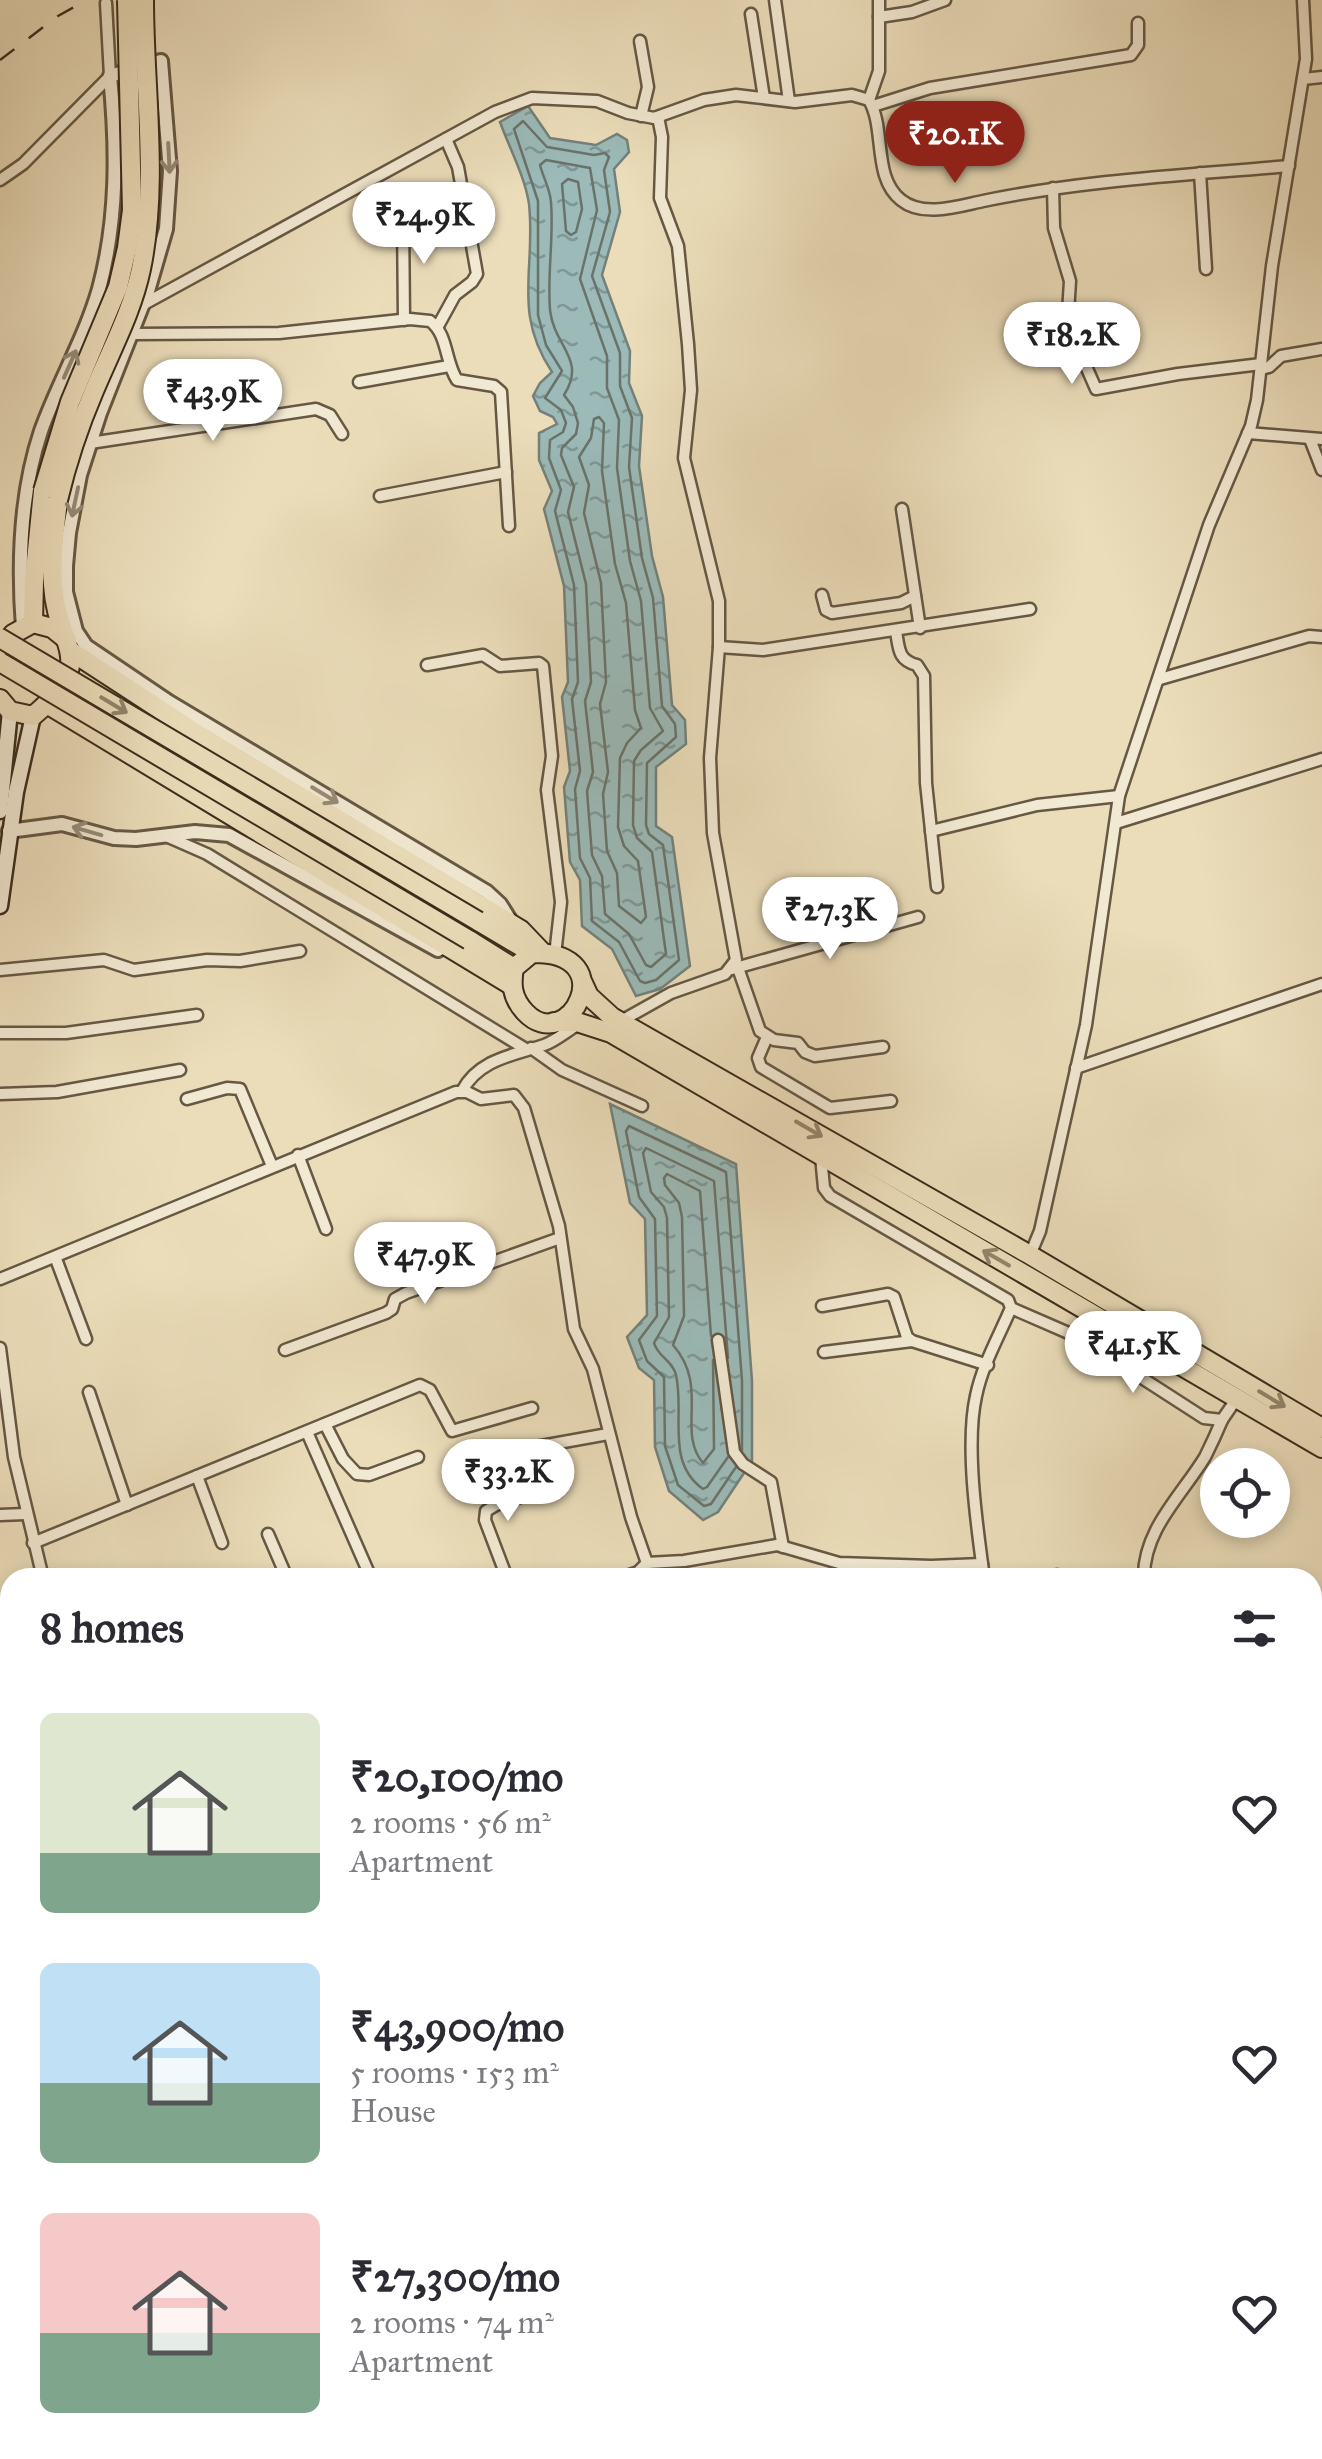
<!DOCTYPE html>
<meta charset="utf-8">
<style>
body{margin:0;font-family:"IM FELL Great Primer",serif;background:#f2f2f3;color:#2b2b33;height:100vh;display:flex;flex-direction:column;font-size:38px;white-space:nowrap}
*{box-sizing:border-box;margin:0}
p{font-size:32px;color:#7c7c81}
.icon{flex:none;width:55px;height:55px;fill:none;stroke:currentColor;stroke-width:2;stroke-linecap:round;stroke-linejoin:round}
.map{position:relative;flex:1;overflow:hidden}
.panel{position:absolute;left:0px;top:1568px;width:1322px;height:892px;display:flex;flex-direction:column;background:#fff;border-radius:30px 30px 0 0;box-shadow:0 5px 15px #0003}
.panel>*{flex:none}
.controls{position:absolute;left:1200px;top:1448px;display:grid;gap:20px}
.controls a{display:grid;place-items:center;width:90px;height:90px;border-radius:50%;background:#fff;box-shadow:0 5px 15px #0003;font-size:50px}
.price{position:absolute;translate:-50% -85px;padding:0 22px;border-radius:35px;background:#fff;color:#222;font-size:32px;line-height:65px;filter:drop-shadow(0 2px 5px #0008)}
.price::after{content:'';position:absolute;left:50%;top:60px;width:30px;height:22px;margin-left:-15px;background:inherit;clip-path:polygon(0 0,100% 0,50% 100%)}
.price.on{background:#8f2418;color:#fff}
ul{padding:0;list-style:none}
li{display:flex;align-items:center;gap:30px;height:250px;padding:0 40px}
li span{display:grid;place-items:center;flex:none;width:280px;height:200px;border-radius:15px;color:#555}
li>.icon{margin-inline-start:auto}
span .icon{width:120px;height:120px;fill:#fffc;stroke-width:1}
li b{font-size:42px}
h2{display:flex;justify-content:space-between;align-items:center;height:120px;padding:0 40px;font-size:42px}
.map>svg:first-child{display:block}
</style>
<div class="map">
<svg width="1322" height="2459" viewBox="0 0 1322 2459">
<defs>
<pattern id="water-ripples" width="26" height="14" patternUnits="userSpaceOnUse" patternTransform="scale(2.5)"><rect width="26" height="14" fill="#9bbab8"/><path d="M2 4q2-2 4 0t4 0M15 11q2-2 4 0t4 0" fill="none" stroke="#7f9795"/></pattern>
</defs>
<rect width="100%" height="100%" fill="#ebddba"/>
<filter id="stains"><feTurbulence type="fractalNoise" baseFrequency=".002" numOctaves="4"/><feColorMatrix values="0 0 0 0 .2 0 0 0 0 .09 0 0 0 0 .02 0 0 0 .5 -.17"/></filter>
<radialGradient id="worn" r=".72"><stop offset=".6" stop-color="#630" stop-opacity="0"/><stop offset="1" stop-color="#630" stop-opacity=".3"/></radialGradient>
<!-- water -->
<g fill="url(#water-ripples)" stroke="#74817a" stroke-width="2.5">
<path d="M528 106 550 138 596 145 617 134 627 140 629 152 614 169 620 212 602 275 630 351 629 383 642 416 639 466 652 556 663 597 672 705 685 720 686 744 656 767V826L672 837 690 966 660 989 636 996 612 949 582 926 580 880 570 862 564 787 570 771 562 697 568 682 564 586 544 509 552 491 539 460V433L557 424 553 417 540 411 533 396 540 383 552 372C512 312 536 269 529 204 525 177 509 147 500 122Z"/>
<path d="M610 1104 736 1164 752 1381V1461L718 1512 703 1520 669 1491 655 1447 654 1380 639 1368 627 1337 647 1315 645 1219 630 1203Z"/>
</g>
<g fill="none" stroke-linecap="round" stroke-linejoin="round">
<!-- shore -->
<g stroke="#6a736a" stroke-width="2.5">
<path d="M523 121 547 147 594 155 605 153 609 157 604 170 610 212 592 276 620 353V386L632 418 629 467 642 558 653 598 662 706 675 724 676 737 647 763 646 825 649 834 663 845 679 960 656 980 645 983 640 981 619 942 592 921 590 878 580 858 575 789 580 771 572 699 578 682 574 585 555 511 561 490 549 458 550 440 563 432 566 423 561 410 545 398 562 371 546 345 538 315V201L514 129Z"/>
<path d="M546 160 590 168 597 210 580 279 607 356V388L619 420 617 468 630 561 641 601 650 708 663 731 641 750 634 761 633 825 637 838 652 852 666 954 651 967 646 965 629 934 605 914 602 876 592 855 587 791 593 772 585 701 591 682 586 584 568 512 574 487 561 455 562 448 576 434 578 423 573 407 564 395C587 359 554 347 550 310 547 274 554 238 551 202 550 189 543 177 540 165Z"/>
<path d="M568 179 578 182 582 209 576 232 571 235 566 231 562 184Z"/>
<path d="M599 417 604 423 602 471 615 564 626 603 635 710 641 728 627 743 620 758 618 827 624 846 638 861 646 917 641 923 619 906 617 873 607 851 603 794 608 772 600 704 606 682 601 583 584 513 589 485 579 457 591 438 594 419Z"/>
<path d="M711 1336 700 1191 667 1174 664 1178 665 1185 679 1203 682 1217 684 1316 673 1345C710 1387 676 1431 703 1463L714 1449 713 1360"/>
<path d="M728 1457 707 1487 703 1489C665 1462 685 1414 676 1375 673 1361 658 1357 654 1343L669 1317 667 1218 664 1207 651 1192 643 1153 646 1148 714 1181 728 1358"/>
<path d="M736 1467 711 1504 704 1506 678 1485 665 1446 664 1377 647 1361 639 1340 657 1316 655 1219 639 1197 626 1131 629 1126 726 1172 742 1381V1450"/>
</g>
<!-- minor casing -->
<g stroke="#665844" stroke-width="15">
<g id="minor">
<path d="M775 0 789 101"/>
<path d="M751 14 764 98"/>
<path d="M879 17 912 12 945 0"/>
<path d="M640 41 648 87 641 116"/>
<path d="M1303 79 1322 77"/>
<path d="M869 100 879 71V0"/>
<path d="M873 106 930 88 1131 55 1138 45V23"/>
<path d="M1200 173 1206 269"/>
<path d="M0 180 23 164 110 76 106 3"/>
<path d="M1053 188 1054 228 1070 281 1068 313 1077 333 1078 348 1096 389 1178 374 1261 364"/>
<path d="M403 215 404 320"/>
<path d="M144 304 495 112 532 98 597 101 628 113 654 118 704 100 736 95 795 102 852 95 869 100C886 129 872 177 901 200 923 218 959 206 983 201 1084 180 1187 175 1289 166"/>
<path d="M438 326 455 295 472 282 477 274 458 167 446 139"/>
<path d="M133 334 279 333 410 319 430 321C448 334 445 362 457 380L494 386 501 392 509 526"/>
<path d="M1261 369 1269 367 1281 356 1322 349"/>
<path d="M359 382 449 366"/>
<path d="M1248 433 1322 439"/>
<path d="M1310 439 1322 470"/>
<path d="M90 443 316 409 330 415 342 434"/>
<path d="M380 496 506 472"/>
<path d="M902 509 920 628"/>
<path d="M822 595 826 610 832 613 901 603 915 596"/>
<path d="M896 631C899 649 898 660 917 665L924 676 926 783 937 887"/>
<path d="M719 647 763 650 1030 609"/>
<path d="M427 665 483 655 500 666 539 663 543 666 552 756 547 790 561 902 555 955"/>
<path d="M1160 679 1309 636 1322 637"/>
<path d="M1116 823 1322 759"/>
<path d="M931 831 1037 805 1119 796"/>
<path d="M166 836 207 854 524 1048"/>
<path d="M738 968 760 1031 774 1040 798 1043 805 1052 815 1056 883 1047"/>
<path d="M732 969 918 917"/>
<path d="M0 970 104 960 134 970 207 960 240 961 300 951"/>
<path d="M621 1021 671 993 725 974 736 960 713 833 710 758 719 647V601L684 458 691 390 688 344 678 246 660 198 662 137 658 117"/>
<path d="M0 1033H66L197 1015"/>
<path d="M767 1037 758 1058 761 1067 830 1108 891 1101"/>
<path d="M531 1048 562 1070 642 1106"/>
<path d="M1076 1068 1322 984"/>
<path d="M462 1091C479 1059 514 1055 544 1045 556 1041 568 1030 579 1024"/>
<path d="M0 1094 57 1092 180 1070"/>
<path d="M187 1099 227 1088 240 1089 272 1166"/>
<path d="M298 1155 326 1229"/>
<path d="M821 1156 824 1188 830 1196 1008 1300 1011 1308C999 1336 982 1366 976 1396 965 1445 977 1527 984 1578"/>
<path d="M1030 1255 1040 1231 1086 1025 1119 796 1209 525 1251 426 1257 400 1272 266 1306 59 1303 0"/>
<path d="M56 1259 86 1339"/>
<path d="M0 1279 456 1092H467L481 1099 514 1095 524 1108 559 1226 574 1329 593 1369 631 1517 647 1563 684 1561 777 1545 839 1563 931 1566 982 1564"/>
<path d="M822 1306 888 1294 894 1297 907 1337 912 1341 988 1365"/>
<path d="M1011 1308 1080 1338 1204 1418 1222 1420 1237 1398"/>
<path d="M718 1340 734 1452 743 1464 771 1482 783 1547"/>
<path d="M0 1348 14 1457 43 1578"/>
<path d="M285 1350 386 1313 392 1309 395 1299 406 1293 560 1238"/>
<path d="M824 1352 912 1341"/>
<path d="M89 1392 127 1505"/>
<path d="M325 1424 343 1459 357 1474 369 1475 418 1457"/>
<path d="M307 1432 371 1578"/>
<path d="M519 1450 608 1434"/>
<path d="M197 1476 222 1543"/>
<path d="M0 1515 25 1514"/>
<path d="M268 1534 287 1578"/>
<path d="M33 1543 420 1385 430 1390 452 1431 532 1408"/>
<path d="M1057 1575V1578"/>
<path d="M507 1578 485 1520 486 1511 496 1505 547 1488"/>
<path d="M620 1578 638 1572 647 1563"/>
<path d="M1144 1578C1143 1530 1182 1495 1205 1457 1211 1445 1217 1432 1222 1420"/>
<path d="M1312 1611 1322 1608"/>
<path d="M1312 1686 1322 1733"/>
<path d="M1312 1900 1322 1899"/>
<path d="M4 1921 10 1919"/>
<path d="M0 2026 10 2024"/>
<path d="M1322 2071C1304 2096 1318 2162 1322 2192"/>
<path d="M1312 2305 1322 2309"/>
<path d="M93 2450 96 2459"/>
<path d="M265 2450 269 2459"/>
<path d="M349 2450V2459"/>
<path d="M510 2450 512 2459"/>
<path d="M883 2450 884 2459"/>
<path d="M1148 2450 1150 2459"/>
<path d="M1027 2458 1072 2450"/>
<path d="M282 2459 320 2450"/>
<path d="M791 2459V2450"/>
</g>
</g>
<!-- tertiary casing -->
<g stroke="#665844" stroke-width="18">
<g id="tertiary">
<path d="M23 628C18 563 20 494 41 431 58 383 85 338 99 289 118 218 117 147 110 76L161 61 170 171 166 229 148 291 100 413 80 475 69 533 66 566V592L76 631 86 646 169 702 487 892 500 904 512 923"/>
<path d="M9 831 62 824 114 838 136 839 195 832 229 835 438 950"/>
</g>
</g>
<!-- secondary casing -->
<g stroke="#3a2c1c" stroke-width="19">
<g id="secondary">
<path d="M0 811 10 711"/>
<path d="M0 906 16 792 33 716"/>
</g>
</g>
<!-- trunk casing -->
<g stroke="#3a2c1c" stroke-width="22">
<g id="trunk">
<path d="M33 623 34 581 43 491"/>
<path d="M0 650 13 634 33 623 52 628 67 640"/>
<path d="M72 652 199 735 521 930 543 953"/>
<path d="M0 699 10 711 33 716C100 660 57 649 53 585 51 557 55 528 58 500"/>
<path d="M47 704 511 985"/>
<path d="M478 921 532 953"/>
<path d="M469 940 514 968"/>
<path d="M532 953C625 951 568 1058 525 1012 512 998 511 985 514 968Z"/>
<path d="M583 983 589 996 612 1017 1030 1255 1322 1428"/>
<path d="M554 1022H577L611 1033 1322 1448"/>
</g>
</g>
<!-- minor -->
<use href="#minor" stroke="#f2e9d2" stroke-width="10"/>
<!-- tertiary -->
<use href="#tertiary" stroke="#f2e9d2" stroke-width="12"/>
<!-- secondary -->
<use href="#secondary" stroke="#f2e9d2" stroke-width="14"/>
<!-- trunk -->
<use href="#trunk" stroke="#ebddba" stroke-width="18"/>
<!-- rail -->
<path stroke="#3a2c1c" stroke-width="2.5" stroke-dasharray="18 18" stroke-linecap="butt" d="M0 60 58 16 87 0"/>
<!-- trunk-bridge casing -->
<g stroke="#3a2c1c" stroke-width="22" stroke-linecap="butt">
<g id="trunk-bridge">
<path d="M43 491 70 402 118 287 127 248 132 210 127 0"/>
<path d="M58 500C67 462 79 426 94 391 111 350 132 312 141 269 159 182 144 89 144 0"/>
<path d="M0 638 478 921"/>
<path d="M0 662 469 940"/>
</g>
</g>
<!-- trunk-bridge -->
<use href="#trunk-bridge" stroke="#ebddba" stroke-width="18"/>
</g>
<!-- one-way arrows -->
<defs><path id="oneway-shaft" d="M-6 0H5M1.5-3L5.5 0L1.5 3" fill="none" stroke-width="1.6" stroke-linecap="round" stroke-linejoin="round" transform="scale(2.5)"/></defs>
<g stroke="#968a77">
<use href="#oneway-shaft" transform="translate(169 158) rotate(87)"/>
<use href="#oneway-shaft" transform="translate(70 364) rotate(-66)"/>
<use href="#oneway-shaft" transform="translate(75 502) rotate(102)"/>
<use href="#oneway-shaft" transform="translate(325 795) rotate(31)"/>
<use href="#oneway-shaft" transform="translate(87 831) rotate(-164)"/>
</g>
<g stroke="#92846b">
<use href="#oneway-shaft" transform="translate(114 705) rotate(31)"/>
<use href="#oneway-shaft" transform="translate(809 1129) rotate(30)"/>
<use href="#oneway-shaft" transform="translate(996 1258) rotate(-150)"/>
<use href="#oneway-shaft" transform="translate(1272 1399) rotate(31)"/>
</g>
<rect width="100%" height="100%" filter="url(#stains)"/>
<rect width="100%" height="100%" fill="url(#worn)"/>
</svg>
<div class="controls">
<a><svg class="icon" aria-label="locate" viewBox="0 0 24 24"><circle cx="12" cy="12" r="6"/><path d="M12 2v4M12 18v4M2 12h4M18 12h4"/></svg></a>
</div>
<b class="price on" style="left:955px;top:186px">₹20.1K</b>
<b class="price" style="left:424px;top:267px">₹24.9K</b>
<b class="price" style="left:1072px;top:387px">₹18.2K</b>
<b class="price" style="left:213px;top:444px">₹43.9K</b>
<b class="price" style="left:830px;top:962px">₹27.3K</b>
<b class="price" style="left:425px;top:1307px">₹47.9K</b>
<b class="price" style="left:1133px;top:1396px">₹41.5K</b>
<b class="price" style="left:508px;top:1524px">₹33.2K</b>
<section class="panel">
<h2>8 homes<svg class="icon" aria-label="filters" viewBox="0 0 24 24"><path d="M4 7h16M4 17h16"/><circle cx="9" cy="7" r="2"/><circle cx="15" cy="17" r="2"/></svg></h2>
<ul>
<li><span style="background:linear-gradient(#dfe7d0 70%,#7fa58c 0)"><svg class="icon" aria-label="home" viewBox="0 0 24 24"><path d="M3 11l9-7 9 7M6 9v11h12V9"/></svg></span><div><b>₹20,100/mo</b><p>2 rooms · 56 m²</p><p>Apartment</p></div><svg class="icon" aria-label="heart" viewBox="0 0 24 24"><path d="M12 20l-8-8c-3-5 5-10 8-4 3-6 11-1 8 4z"/></svg></li>
<li><span style="background:linear-gradient(#bfe0f5 60%,#7fa58c 0)"><svg class="icon" aria-label="home" viewBox="0 0 24 24"><path d="M3 11l9-7 9 7M6 9v11h12V9"/></svg></span><div><b>₹43,900/mo</b><p>5 rooms · 153 m²</p><p>House</p></div><svg class="icon" aria-label="heart" viewBox="0 0 24 24"><path d="M12 20l-8-8c-3-5 5-10 8-4 3-6 11-1 8 4z"/></svg></li>
<li><span style="background:linear-gradient(#f6c9c9 60%,#7fa58c 0)"><svg class="icon" aria-label="home" viewBox="0 0 24 24"><path d="M3 11l9-7 9 7M6 9v11h12V9"/></svg></span><div><b>₹27,300/mo</b><p>2 rooms · 74 m²</p><p>Apartment</p></div><svg class="icon" aria-label="heart" viewBox="0 0 24 24"><path d="M12 20l-8-8c-3-5 5-10 8-4 3-6 11-1 8 4z"/></svg></li>
</ul>
</section>
</div>
